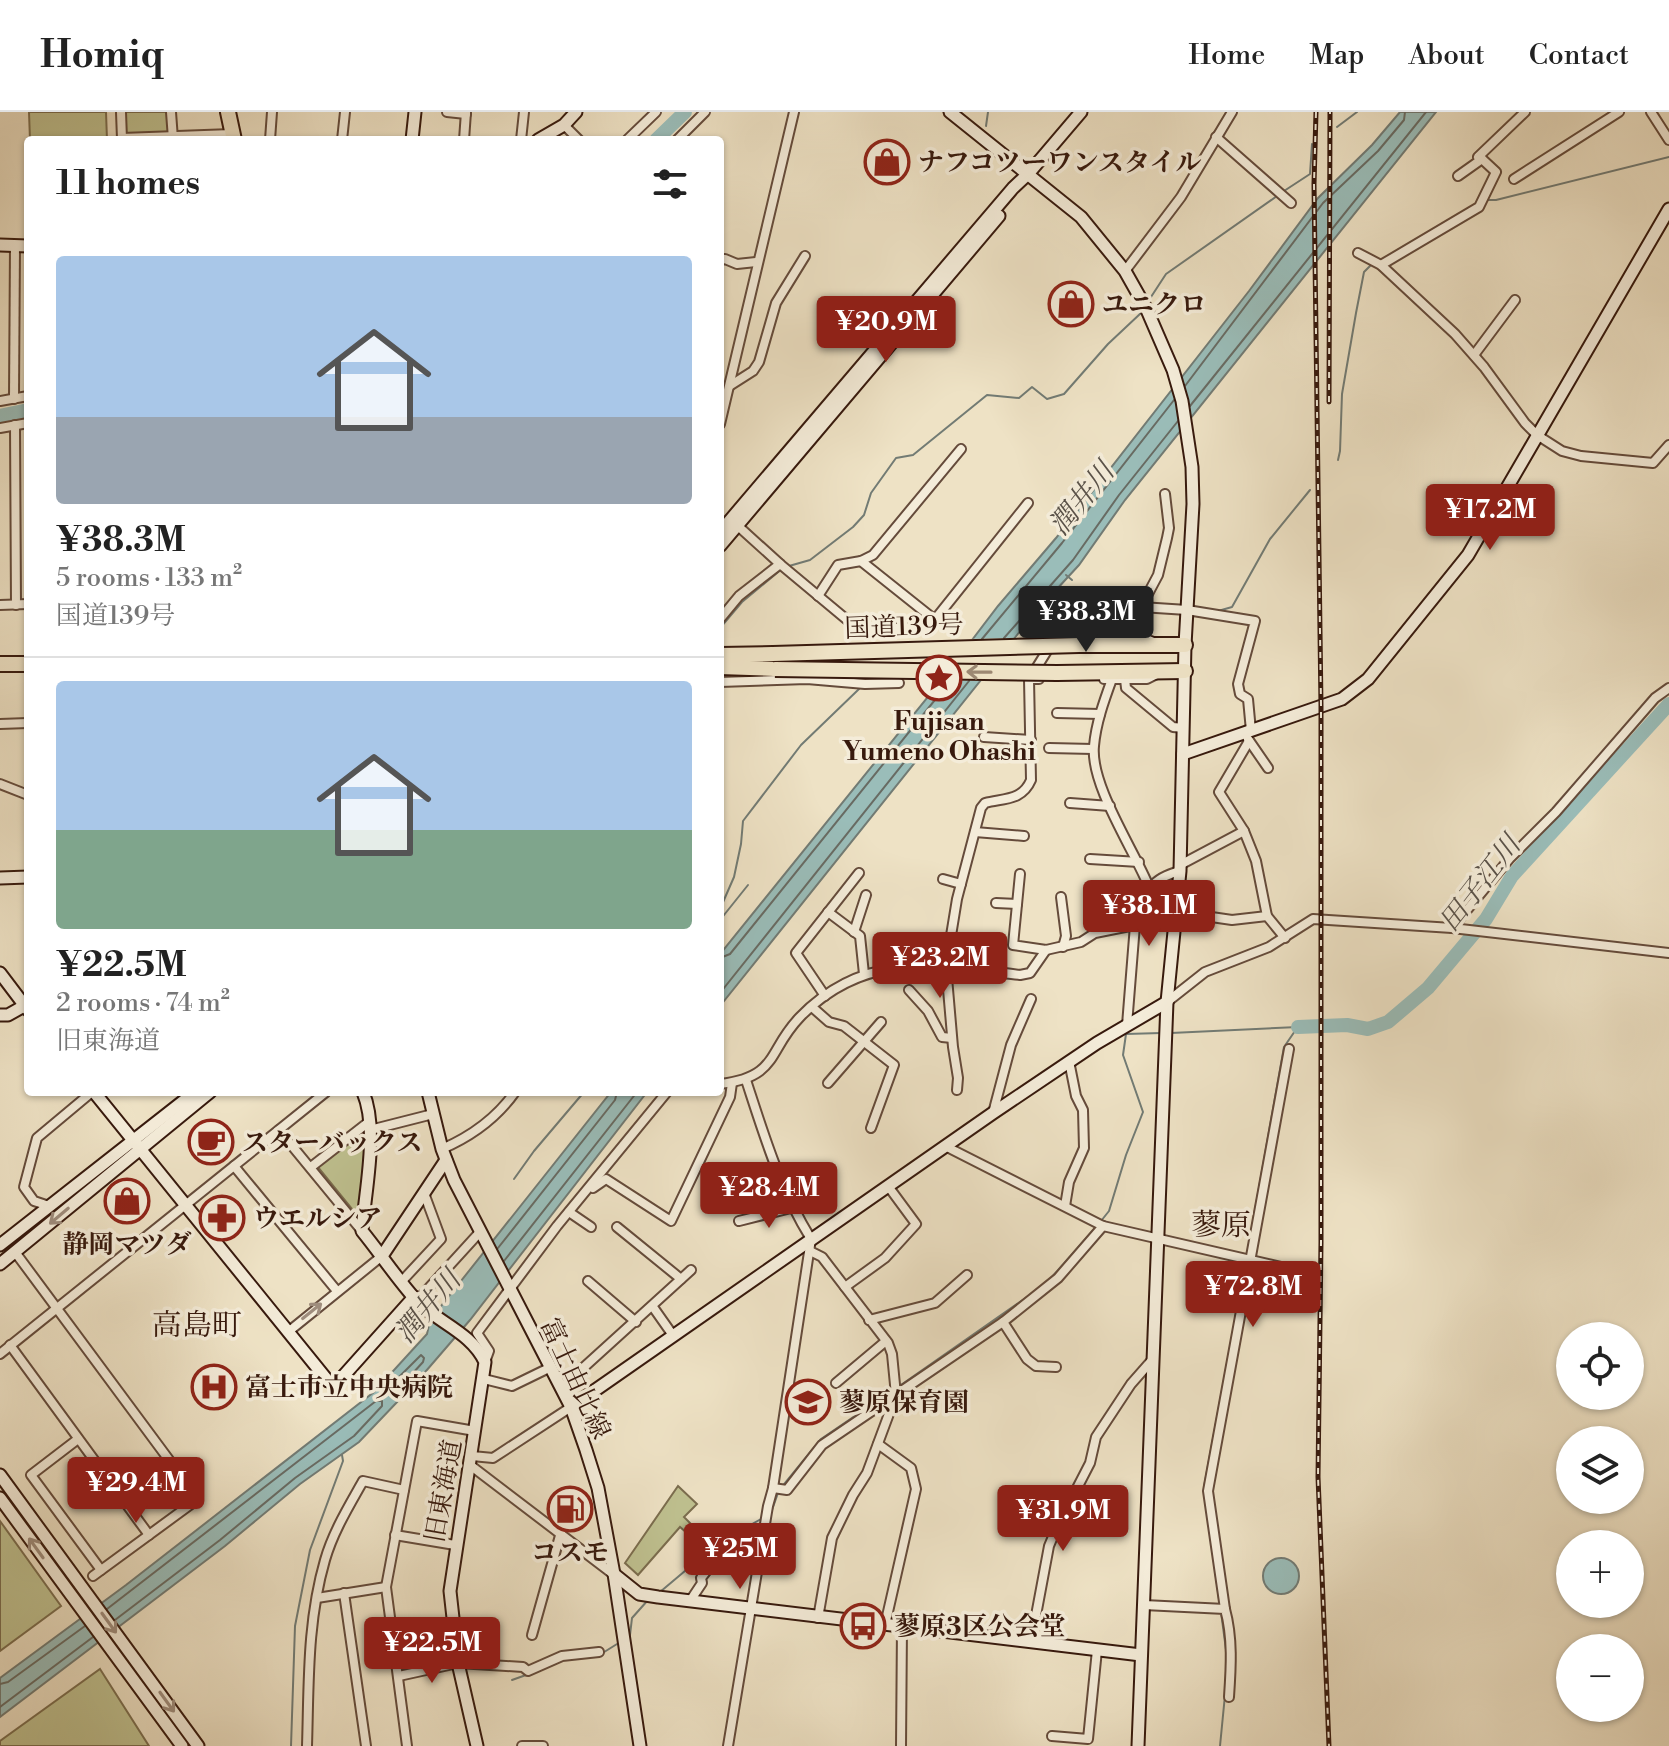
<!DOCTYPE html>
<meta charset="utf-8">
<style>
body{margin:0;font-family:"Libre Bodoni","Noto Serif JP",serif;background:#f2f2f2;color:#222;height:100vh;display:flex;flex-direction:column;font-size:30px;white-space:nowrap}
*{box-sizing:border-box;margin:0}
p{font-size:26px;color:#767676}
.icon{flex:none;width:44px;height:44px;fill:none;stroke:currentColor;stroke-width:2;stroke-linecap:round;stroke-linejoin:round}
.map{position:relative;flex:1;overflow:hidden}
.panel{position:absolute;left:24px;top:24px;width:700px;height:960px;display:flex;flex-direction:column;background:#fff;border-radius:8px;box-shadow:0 2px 6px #0004}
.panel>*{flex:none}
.controls{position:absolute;left:1556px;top:1210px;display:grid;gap:16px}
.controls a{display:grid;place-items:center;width:88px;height:88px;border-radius:50%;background:#fff;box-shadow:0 2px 6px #0004;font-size:40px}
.price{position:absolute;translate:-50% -68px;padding:0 18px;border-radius:8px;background:#8f2418;color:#fff;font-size:26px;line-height:52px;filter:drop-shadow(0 2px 4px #0008)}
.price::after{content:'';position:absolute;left:50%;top:48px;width:24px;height:18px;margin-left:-12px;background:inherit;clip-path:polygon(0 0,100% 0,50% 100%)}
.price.selected{background:#222;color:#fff}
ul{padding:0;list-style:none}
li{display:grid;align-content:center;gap:16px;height:424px;padding:0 32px}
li+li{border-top:2px solid #e0e0e0}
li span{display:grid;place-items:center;height:248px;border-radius:8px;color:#555}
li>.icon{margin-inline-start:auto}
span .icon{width:144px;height:144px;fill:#fffc;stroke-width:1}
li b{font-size:34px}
h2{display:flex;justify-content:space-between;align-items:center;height:96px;padding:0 32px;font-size:34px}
header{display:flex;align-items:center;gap:48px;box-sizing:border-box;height:112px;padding:0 40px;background:#fff;border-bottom:2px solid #e0e0e0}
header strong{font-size:38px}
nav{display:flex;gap:44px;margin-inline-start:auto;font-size:28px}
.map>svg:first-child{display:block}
</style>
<header>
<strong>Homiq</strong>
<nav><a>Home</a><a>Map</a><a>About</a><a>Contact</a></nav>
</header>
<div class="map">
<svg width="1669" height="1634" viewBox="0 0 1669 1634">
<rect width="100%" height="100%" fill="#eee2c5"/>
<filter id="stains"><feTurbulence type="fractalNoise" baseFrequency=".0025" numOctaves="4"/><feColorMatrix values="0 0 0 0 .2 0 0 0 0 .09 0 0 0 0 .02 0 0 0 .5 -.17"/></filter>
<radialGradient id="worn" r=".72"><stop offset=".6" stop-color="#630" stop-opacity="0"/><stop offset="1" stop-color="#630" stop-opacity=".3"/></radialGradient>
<!-- green -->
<g fill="#bfc190" stroke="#7b6d4e" stroke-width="2">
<path d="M29 0H106L107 28H30Z"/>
<path d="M123 0H169L170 23H124Z"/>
<path d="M361 1021 365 1025 361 1099 356 1102 317 1054Z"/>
<path d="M678 1374 697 1392 684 1405 693 1414 687 1421 680 1415 638 1463 625 1451Z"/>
<path d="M0 1409 61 1494 0 1539Z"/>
<path d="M100 1557 149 1634H0V1629Z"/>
</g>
<!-- water -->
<g fill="#9abdb9" stroke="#727b74" stroke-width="2">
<path d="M1400 0H1436L1125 388 1079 453 1033 503 720 894V842L940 570 998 494 1056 426 1249 179 1318 86 1372 33Z"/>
<path d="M611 980H647L470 1208 420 1266 359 1330 300 1372 225 1434 0 1605V1566L126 1473 374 1280 427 1222 430 1208Z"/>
<circle cx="1281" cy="1464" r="18"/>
</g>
<!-- pier -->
<path fill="#eee2c5" d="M1019 526 984 569 936 568 967 527Z"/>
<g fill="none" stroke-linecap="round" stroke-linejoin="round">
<!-- shore -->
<g stroke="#686b63" stroke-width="2">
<path d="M1185 274 1323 91 1378 39 1404 8 1405 0"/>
<path d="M1190 294 1426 0"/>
<path d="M1004 526 1073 448 1119 383 1178 309"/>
<path d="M982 527 1062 431 1174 288"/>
<path d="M720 846 730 842 951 568"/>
<path d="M720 881 969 569"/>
<path d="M498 1136 615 988 617 980"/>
<path d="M504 1149 637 980"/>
<path d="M421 1243 424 1246 423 1250 403 1272H398L397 1267Z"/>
<path d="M107 1497 376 1289H382V1294L354 1324 295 1366 220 1428 115 1508"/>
<path d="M0 1572 8 1570 85 1514"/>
<path d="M0 1595 93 1525"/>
</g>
<!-- stream -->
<g stroke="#727b74" stroke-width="2">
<path d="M986 14 988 0"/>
<path d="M1337 15 1357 0"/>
<path d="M1284 79 1310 62 1312 32"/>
<path d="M1486 88H1496L1669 45"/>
<path d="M1379 149 1391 143"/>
<path d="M1149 188 1166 162 1277 84"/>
<path d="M1338 348 1340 339 1342 282 1356 201 1364 160 1373 151"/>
<path d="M789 454 810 448 853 415 864 403 871 381 896 346 913 343 987 283 1019 286 1032 275 1047 287 1064 282 1108 232 1141 201"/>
<path d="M1066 463 1072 468"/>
<path d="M1208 497 1218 499 1232 495 1270 427 1310 378"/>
<path d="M720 516 742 490 783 456"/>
<path d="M720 797 734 765 741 732 743 709 801 633 859 577"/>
<path d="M720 808 748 773"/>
<path d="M1171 921 1298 915"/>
<path d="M514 1067 534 1039 584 980"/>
<path d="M1101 1109 1109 1099 1126 1043 1143 1000 1123 943 1126 922 1161 921"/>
<path d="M1247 1143 1284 935 1297 916"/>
<path d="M1051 1166 1097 1114"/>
<path d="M898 1275 1037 1178"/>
<path d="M1204 1375 1246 1149"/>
<path d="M781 1376 821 1327 893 1278"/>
<path d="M1205 1385 1220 1494"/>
<path d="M772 1398 778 1381"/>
<path d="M660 1480 717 1432 761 1407"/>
<path d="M1221 1500 1227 1545"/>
<path d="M630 1523 632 1506 648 1488"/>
<path d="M601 1542 617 1532"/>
<path d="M512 1568 526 1563"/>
<path d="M291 1634 295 1514 310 1438 343 1349 342 1343"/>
<path d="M1220 1634 1225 1583"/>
</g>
<!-- river -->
<g stroke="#9abdb9" stroke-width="14">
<path d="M656 28 685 0"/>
<path d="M0 304 28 298"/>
<path d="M1298 915 1347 913 1368 917 1388 910 1428 876 1486 807 1512 764 1669 592"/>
</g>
<!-- street casing -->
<g stroke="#654b3b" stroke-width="12">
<g id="street">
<path d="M121 0 122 27"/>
<path d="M171 0 173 27"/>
<path d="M447 0 466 2"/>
<path d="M1651 0 1669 28"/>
<path d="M564 13 579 28"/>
<path d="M1216 25 1291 91"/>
<path d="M122 26 232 22"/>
<path d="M270 28 272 0"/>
<path d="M342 28 345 0"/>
<path d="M464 28 466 0"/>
<path d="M521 28 524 0"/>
<path d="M627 28 656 0"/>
<path d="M677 28 705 0"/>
<path d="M1458 64 1482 47 1478 45 1525 0"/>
<path d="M1514 67 1619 0"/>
<path d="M1358 141 1381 153 1455 222 1484 255 1525 311 1537 323 1562 339 1581 344 1653 351 1669 333"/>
<path d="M720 148 725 147 737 152 756 150"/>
<path d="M1381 153 1479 95 1496 60 1482 47"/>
<path d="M1125 159 1181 85 1232 0"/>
<path d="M1474 243 1515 188"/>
<path d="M731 273 753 259 759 250 776 191 805 144"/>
<path d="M14 287 15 133"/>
<path d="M0 289 28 284"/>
<path d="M720 312 794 0"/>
<path d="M15 313 16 493"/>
<path d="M0 316 28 311"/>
<path d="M861 449 935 508"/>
<path d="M780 452 858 517 929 515 1028 391"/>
<path d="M818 484 838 453 861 449 873 443 961 337"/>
<path d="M0 493 28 492"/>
<path d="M1141 495 1187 498 1255 509 1238 572 1240 582 1248 587 1251 619"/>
<path d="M720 507 739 484 780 452 738 414"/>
<path d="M1133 525 1141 495 1158 463 1167 426 1169 416 1165 382"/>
<path d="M1032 563 1055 526 1142 525 1153 530"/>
<path d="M1104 567H1147L1157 562"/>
<path d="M1112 567C1104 589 1096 611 1094 634 1090 673 1134 738 1149 775"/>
<path d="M1125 567 1126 576 1173 615 1184 616"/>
<path d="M720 570 807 567 865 572 899 571"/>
<path d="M1057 601 1100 602"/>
<path d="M0 612 28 611"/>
<path d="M984 625 1031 628"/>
<path d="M1248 627 1268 656"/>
<path d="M1249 629 1219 680 1244 719 1256 749 1267 804 1285 826"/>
<path d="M1049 636 1093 637"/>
<path d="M0 672 28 683"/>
<path d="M1070 691 1110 694"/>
<path d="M975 720 1024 724"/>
<path d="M1090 747 1139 750"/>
<path d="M1180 753 1244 719"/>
<path d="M1020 762 1013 833 1046 838 1081 830 1095 821 1135 813"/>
<path d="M943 767 961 772"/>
<path d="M1061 785 1066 824 1063 835"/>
<path d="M996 791 1017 792"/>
<path d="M828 800 860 824 864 862"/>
<path d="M1177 800 1232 808 1267 804"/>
<path d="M1452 816 1510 746 1556 700 1655 586 1669 576"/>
<path d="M854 820 866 783"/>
<path d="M909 878 928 899 942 925 952 926"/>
<path d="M825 884 796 841 859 761"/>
<path d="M1167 890 1205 860 1269 835 1313 807 1452 816 1669 841"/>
<path d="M812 895 829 910 844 914 894 953 871 1016"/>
<path d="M1127 913 1135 813 1141 811C1148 781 1146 768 1180 759"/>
<path d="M828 971 881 910"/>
<path d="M720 972C779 965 767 939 800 905 865 838 937 853 1020 863L1030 861 1046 838"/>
<path d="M957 978 958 966 953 935 946 854 957 787 981 696 985 691C1004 686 1022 689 1031 668L1029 567H1039"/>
<path d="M993 1001 1011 933 1031 887"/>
<path d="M279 1018 362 1119"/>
<path d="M370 1018 433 1002"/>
<path d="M945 1034 1103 1114 1307 1161"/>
<path d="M442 1037C472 1024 496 1007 515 980"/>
<path d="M234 1054 337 1179"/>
<path d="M311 1055 370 1009"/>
<path d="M593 1076 606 1067 671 1109 730 985 732 971"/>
<path d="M49 1094 34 1089 24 1075 37 1026 92 980"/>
<path d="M1065 1094 1069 1070 1084 1036 1083 998 1076 984 1069 949"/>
<path d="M569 1100 591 1115"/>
<path d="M739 1109 791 1096"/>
<path d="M617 1115 681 1167"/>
<path d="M810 1139 822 1145 888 1231 892 1242 896 1283 867 1361 853 1383 832 1426 818 1506"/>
<path d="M15 1140 198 1387 93 1464"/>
<path d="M402 1169 441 1127 424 1081"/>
<path d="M588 1169 636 1210"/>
<path d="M845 1175 885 1146 916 1112 888 1074"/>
<path d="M417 1189 479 1121"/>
<path d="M653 1195 672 1222"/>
<path d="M869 1208 935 1191 967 1163"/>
<path d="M1003 1210 1058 1166 1103 1114"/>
<path d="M288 1220 382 1144"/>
<path d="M10 1233 149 1423"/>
<path d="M0 1242 326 980"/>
<path d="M485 1250 489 1239 477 1221 557 1114 667 980"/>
<path d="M484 1267 512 1274 551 1255"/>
<path d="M836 1271 886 1229"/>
<path d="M561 1276 691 1158"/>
<path d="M78 1327 31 1363 101 1458"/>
<path d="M878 1332 911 1356 916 1377 885 1513"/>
<path d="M472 1344 493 1346 571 1295"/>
<path d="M470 1353 613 1462"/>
<path d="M773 1376 787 1378 822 1333 1003 1210 1027 1247 1036 1254 1056 1255"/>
<path d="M395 1423 455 1433"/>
<path d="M344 1481 366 1634"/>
<path d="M317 1486 386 1475"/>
<path d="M690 1489 702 1471 701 1466 719 1443"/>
<path d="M1144 1493 1225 1497C1233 1526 1231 1556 1229 1585"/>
<path d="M1225 1497 1208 1379 1289 937"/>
<path d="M532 1523 561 1420"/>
<path d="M1031 1530 1049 1434 1057 1415 1090 1351 1096 1325 1131 1272 1153 1247"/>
<path d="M399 1564 458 1551 523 1555 528 1559 562 1544 599 1540"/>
<path d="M1052 1624 1088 1627 1097 1538"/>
<path d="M307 1634C309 1571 307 1510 325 1448 333 1420 349 1394 363 1369L404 1378"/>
<path d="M407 1634 386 1475 417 1309 475 1319"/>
<path d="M522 1634H543"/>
<path d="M728 1634 768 1394 773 1376 811 1127C780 1077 764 1023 746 968"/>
<path d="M901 1634 902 1515"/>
</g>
</g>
<!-- secondary casing -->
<g stroke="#37190d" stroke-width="15">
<g id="secondary">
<path d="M950 0 1081 105 1125 159 1147 198 1173 258 1182 289 1192 355 1193 392 1185 533 1180 759 1167 890 1138 1634"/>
<path d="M412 28 415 0"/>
<path d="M538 28 564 13 576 0"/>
<path d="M0 133 28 134"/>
<path d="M720 420 1013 76 1029 61 1081 0"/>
<path d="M720 434 999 104"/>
<path d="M1183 642 1342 587 1368 567 1468 443 1669 97"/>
<path d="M0 766 28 765"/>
<path d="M0 861 28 898"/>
<path d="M0 903H8L24 894"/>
<path d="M94 980 328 1269 338 1270 414 1185"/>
<path d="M363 980C379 1018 365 1078 362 1119 380 1141 397 1167 416 1188 438 1211 471 1220 485 1250L450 1479 458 1551 477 1634"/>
<path d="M428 980 442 1037 454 1068 571 1295 586 1338 598 1376 614 1462 640 1634"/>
<path d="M0 1133 195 980"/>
<path d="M382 1144 446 1048"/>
<path d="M0 1152 210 980"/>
<path d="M571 1295 993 1001 1097 931 1167 890"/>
<path d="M0 1363 198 1634"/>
<path d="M0 1386 182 1634"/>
<path d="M614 1462 639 1482 658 1485 1141 1543"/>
</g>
</g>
<!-- highway casing -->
<g stroke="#37190d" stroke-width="18">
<g id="highway">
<path d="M228 0 234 28"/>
<path d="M1079 533H1185"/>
<path d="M720 543 773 542"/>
<path d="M0 552H28"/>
<path d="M720 555 775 557"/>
<path d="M1057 561 1185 559"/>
</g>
</g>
<!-- street -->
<use href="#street" stroke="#f4ecd9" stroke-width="8"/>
<!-- secondary -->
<use href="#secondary" stroke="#f4ecd9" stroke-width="11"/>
<!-- highway -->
<use href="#highway" stroke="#eee2c5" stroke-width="14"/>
<!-- rail casing -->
<g stroke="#37190d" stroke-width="5">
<g id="rail">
<path d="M1316 0 1314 72 1321 594V1130L1318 1365 1329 1634"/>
<path d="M1329 290 1330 0"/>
</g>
</g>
<!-- rail -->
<use href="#rail" stroke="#f4ecd9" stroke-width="2" stroke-dasharray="6" stroke-linecap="butt"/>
<!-- highway-bridge casing -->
<g stroke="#37190d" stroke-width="18" stroke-linecap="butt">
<g id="highway-bridge">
<path d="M773 542 1079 533"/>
<path d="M775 557 1057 561"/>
</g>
</g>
<!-- highway-bridge -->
<use href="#highway-bridge" stroke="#eee2c5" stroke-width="14"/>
</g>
<!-- one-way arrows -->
<defs><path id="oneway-shaft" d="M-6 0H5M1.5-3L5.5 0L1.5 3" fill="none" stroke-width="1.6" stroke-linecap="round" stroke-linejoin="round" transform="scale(2)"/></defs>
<use stroke="#9c8872" href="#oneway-shaft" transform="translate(979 560) rotate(-179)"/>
<g stroke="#9f8d7d">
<use href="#oneway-shaft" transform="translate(59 1104) rotate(140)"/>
<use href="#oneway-shaft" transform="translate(312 1199) rotate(-39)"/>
<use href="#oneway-shaft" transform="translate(36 1436) rotate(-126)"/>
<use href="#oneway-shaft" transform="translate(109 1511) rotate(54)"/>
<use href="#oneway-shaft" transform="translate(167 1590) rotate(54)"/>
</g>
<!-- icons -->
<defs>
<g id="shop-ring" transform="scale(2.3)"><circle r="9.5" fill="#f4ecd9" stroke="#8f2418" stroke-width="1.5"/><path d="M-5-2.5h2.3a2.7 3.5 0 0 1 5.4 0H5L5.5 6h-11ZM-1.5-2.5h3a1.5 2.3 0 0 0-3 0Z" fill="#8f2418"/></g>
<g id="sight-ring" transform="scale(2.3)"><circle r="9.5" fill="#f4ecd9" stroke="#8f2418" stroke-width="1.5"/><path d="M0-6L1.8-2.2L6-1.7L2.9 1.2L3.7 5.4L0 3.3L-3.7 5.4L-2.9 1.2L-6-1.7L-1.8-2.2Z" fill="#8f2418"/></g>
<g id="cafe-ring" transform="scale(2.3)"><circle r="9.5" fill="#f4ecd9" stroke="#8f2418" stroke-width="1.5"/><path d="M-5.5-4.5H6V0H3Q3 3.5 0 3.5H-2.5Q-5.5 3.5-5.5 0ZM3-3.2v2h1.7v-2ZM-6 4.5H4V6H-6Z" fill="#8f2418"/></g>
<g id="pharmacy-ring" transform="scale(2.3)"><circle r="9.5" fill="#f4ecd9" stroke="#8f2418" stroke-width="1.5"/><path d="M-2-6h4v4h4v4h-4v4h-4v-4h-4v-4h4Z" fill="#8f2418"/></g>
<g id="hospital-ring" transform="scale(2.3)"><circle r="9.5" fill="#f4ecd9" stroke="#8f2418" stroke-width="1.5"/><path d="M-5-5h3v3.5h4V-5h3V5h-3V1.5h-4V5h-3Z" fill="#8f2418"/></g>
<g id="school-ring" transform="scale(2.3)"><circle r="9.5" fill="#f4ecd9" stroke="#8f2418" stroke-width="1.5"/><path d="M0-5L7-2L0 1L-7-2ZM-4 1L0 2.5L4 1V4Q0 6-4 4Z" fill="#8f2418"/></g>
<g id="fuel-ring" transform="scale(2.3)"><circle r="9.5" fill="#f4ecd9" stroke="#8f2418" stroke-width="1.5"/><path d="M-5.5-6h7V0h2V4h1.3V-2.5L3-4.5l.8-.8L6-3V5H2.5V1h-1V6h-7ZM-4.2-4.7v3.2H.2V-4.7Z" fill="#8f2418"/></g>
<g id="bus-ring" transform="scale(2.3)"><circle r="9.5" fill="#f4ecd9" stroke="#8f2418" stroke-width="1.5"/><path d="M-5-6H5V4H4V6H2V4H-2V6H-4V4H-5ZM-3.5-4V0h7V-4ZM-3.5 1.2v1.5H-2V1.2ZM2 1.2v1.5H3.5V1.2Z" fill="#8f2418"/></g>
</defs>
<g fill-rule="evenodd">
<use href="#shop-ring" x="887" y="50"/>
<use href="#shop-ring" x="1071" y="192"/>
<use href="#sight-ring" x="939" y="566"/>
<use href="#cafe-ring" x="211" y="1030"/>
<use href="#shop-ring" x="127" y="1089"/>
<use href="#pharmacy-ring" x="222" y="1106"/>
<use href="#hospital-ring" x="214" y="1275"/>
<use href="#school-ring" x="808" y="1290"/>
<use href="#fuel-ring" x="570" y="1397"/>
<use href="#bus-ring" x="863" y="1514"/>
</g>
<g text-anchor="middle" stroke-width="7" stroke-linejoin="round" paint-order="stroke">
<!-- poi labels -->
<g font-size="26" font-weight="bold" fill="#37190d" stroke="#f4ecd9" text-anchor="start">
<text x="918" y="59">ナフコツーワンスタイル</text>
<text x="1102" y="201">ユニクロ</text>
<text x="939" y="618" text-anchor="middle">Fujisan<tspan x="939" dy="30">Yumeno Ohashi</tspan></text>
<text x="242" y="1039">スターバックス</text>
<text x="253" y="1115">ウエルシア</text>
<text x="127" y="1141" text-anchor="middle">静岡マツダ</text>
<text x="245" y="1284">富士市立中央病院</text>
<text x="839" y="1299">蓼原保育園</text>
<text x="570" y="1449" text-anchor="middle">コスモ</text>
<text x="894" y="1523">蓼原3区公会堂</text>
</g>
<!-- street labels -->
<g font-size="26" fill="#37190d" stroke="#f4ecd9">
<text transform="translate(904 514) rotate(-2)" y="9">国道139号</text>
<text transform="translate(576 1266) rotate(65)" y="9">富士由比線</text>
<text transform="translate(443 1379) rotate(-80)" y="9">旧東海道</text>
</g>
<!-- water labels -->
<g font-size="28" font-style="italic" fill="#5a5249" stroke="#f4ecd9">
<text transform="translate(1081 386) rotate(-51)" y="10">潤井川</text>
<text transform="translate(1479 771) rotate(-52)" y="10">田子江川</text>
<text transform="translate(427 1194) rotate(-50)" y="10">潤井川</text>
</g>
<!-- quarter labels -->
<g font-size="30" fill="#37190d" stroke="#f4ecd9">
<text x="1221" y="1123">蓼原</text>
<text x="197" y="1223">高島町</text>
</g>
</g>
<rect width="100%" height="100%" filter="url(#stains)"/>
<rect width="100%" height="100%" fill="url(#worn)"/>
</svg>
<div class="controls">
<a><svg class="icon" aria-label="locate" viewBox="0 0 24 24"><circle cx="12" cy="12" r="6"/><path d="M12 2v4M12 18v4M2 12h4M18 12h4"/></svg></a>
<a><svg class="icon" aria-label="layers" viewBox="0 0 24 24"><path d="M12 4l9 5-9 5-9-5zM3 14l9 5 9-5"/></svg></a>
<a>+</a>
<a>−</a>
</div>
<b class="price" style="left:886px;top:252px">¥20.9M</b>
<b class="price" style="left:1490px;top:440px">¥17.2M</b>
<b class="price selected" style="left:1086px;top:542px">¥38.3M</b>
<b class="price" style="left:1149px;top:836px">¥38.1M</b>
<b class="price" style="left:940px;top:888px">¥23.2M</b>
<b class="price" style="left:769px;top:1118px">¥28.4M</b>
<b class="price" style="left:1253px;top:1217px">¥72.8M</b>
<b class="price" style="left:136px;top:1413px">¥29.4M</b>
<b class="price" style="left:1063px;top:1441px">¥31.9M</b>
<b class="price" style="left:740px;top:1479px">¥25M</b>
<b class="price" style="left:432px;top:1573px">¥22.5M</b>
<section class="panel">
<h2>11 homes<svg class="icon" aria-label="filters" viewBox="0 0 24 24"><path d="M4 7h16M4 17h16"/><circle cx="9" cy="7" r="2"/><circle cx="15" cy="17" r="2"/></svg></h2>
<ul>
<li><span style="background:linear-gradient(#a9c7e8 65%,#9aa5b1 0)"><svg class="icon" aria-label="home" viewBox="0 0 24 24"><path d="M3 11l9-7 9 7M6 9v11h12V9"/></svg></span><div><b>¥38.3M</b><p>5 rooms · 133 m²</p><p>国道139号</p></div></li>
<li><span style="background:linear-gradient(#a9c7e8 60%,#7fa58c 0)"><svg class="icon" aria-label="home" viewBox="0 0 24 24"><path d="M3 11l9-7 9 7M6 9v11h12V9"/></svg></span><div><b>¥22.5M</b><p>2 rooms · 74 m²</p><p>旧東海道</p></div></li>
</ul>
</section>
</div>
